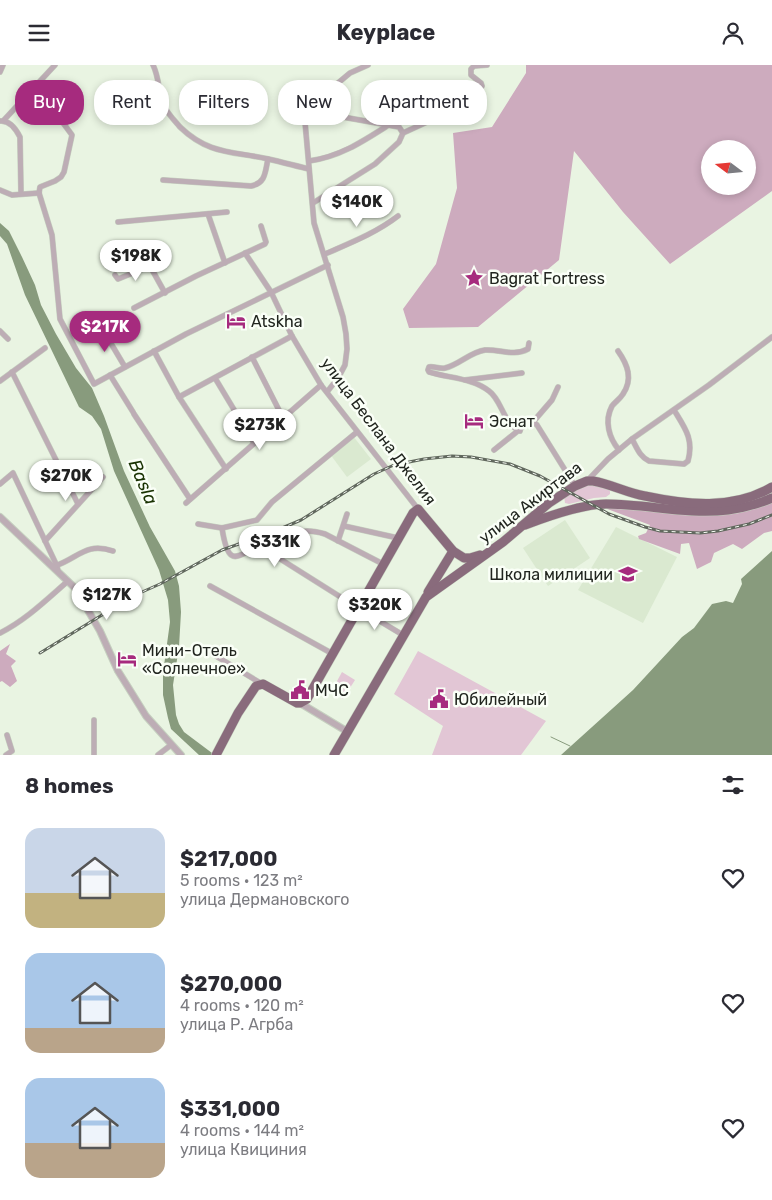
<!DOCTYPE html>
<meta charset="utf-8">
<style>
body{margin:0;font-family:Rubik,sans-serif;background:#f7f7f7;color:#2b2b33;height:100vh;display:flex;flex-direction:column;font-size:19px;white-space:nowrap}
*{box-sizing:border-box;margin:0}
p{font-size:16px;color:#7c7c81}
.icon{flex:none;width:28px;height:28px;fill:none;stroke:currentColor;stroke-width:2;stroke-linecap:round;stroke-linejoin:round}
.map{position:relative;height:690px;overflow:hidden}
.sheet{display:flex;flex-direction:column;background:#fff;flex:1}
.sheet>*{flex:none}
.banner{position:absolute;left:15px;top:15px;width:500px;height:45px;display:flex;gap:10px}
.needle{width:32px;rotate:286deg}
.buttons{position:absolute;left:701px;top:75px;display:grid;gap:10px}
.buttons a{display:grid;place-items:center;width:55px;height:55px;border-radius:50%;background:#fff;box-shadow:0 2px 8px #0003;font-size:25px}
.price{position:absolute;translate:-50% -42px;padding:0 11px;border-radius:18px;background:#fff;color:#222;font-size:16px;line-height:32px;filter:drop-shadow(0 1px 2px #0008)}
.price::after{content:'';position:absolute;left:50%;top:30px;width:15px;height:11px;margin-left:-8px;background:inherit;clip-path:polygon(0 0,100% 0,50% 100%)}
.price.current{background:#a62b7e;color:#fff}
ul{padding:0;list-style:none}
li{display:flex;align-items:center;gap:15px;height:125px;padding:0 25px}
li span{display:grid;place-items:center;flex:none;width:140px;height:100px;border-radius:15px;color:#555}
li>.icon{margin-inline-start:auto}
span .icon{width:60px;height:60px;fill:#fffc;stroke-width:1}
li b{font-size:21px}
h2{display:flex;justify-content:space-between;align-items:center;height:60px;padding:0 25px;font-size:21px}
.tag{padding:0 18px;border-radius:20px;background:#fff;box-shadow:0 2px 8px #0003;font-size:18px;line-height:45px}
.tag.current{background:#a62b7e;color:#fff}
header{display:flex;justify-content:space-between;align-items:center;height:65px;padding:0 25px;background:#fff;font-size:22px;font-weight:700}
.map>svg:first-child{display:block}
</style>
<header><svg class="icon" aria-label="menu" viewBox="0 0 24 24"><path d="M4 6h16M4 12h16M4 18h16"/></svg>Keyplace<svg class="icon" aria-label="person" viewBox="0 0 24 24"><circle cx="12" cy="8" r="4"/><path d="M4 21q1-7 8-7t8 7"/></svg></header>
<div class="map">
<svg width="772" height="690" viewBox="0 0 772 690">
<rect width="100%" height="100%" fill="#e9f4e2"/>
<!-- built -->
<g fill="#dae9d0">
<path d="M353 371 371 394 347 412 330 389Z"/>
<path d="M565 455 590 493 548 521 523 483Z"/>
<path d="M616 462 677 492 643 558 578 525Z"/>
</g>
<!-- green -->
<g fill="#e2c6d5">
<path d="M592 419 606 423 610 426V429L606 432 594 433 569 439 565 438 564 431 575 423Z"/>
<path d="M418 586 546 656 521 690H432L443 661 394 629Z"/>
<path d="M342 607 355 615 343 634 331 627Z"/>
</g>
<!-- forest -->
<g fill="#cdabbe" fill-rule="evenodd">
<path d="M526 0H772V126L670 199 623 147 574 86 559 195 478 262 409 263 403 244 436 199 457 123 453 68 492 62 526 8ZM710 84H748V121H710Z"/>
<path d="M772 435V466L764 468 742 484 733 479 714 488 711 497 697 504 689 478 681 479 680 489 639 474 638 471 646 468 650 460 602 442 727 449 740 448Z"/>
<path d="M10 579 6 589 16 596 11 601 17 616 10 622 2 616 0 617V586Z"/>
</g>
<!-- water -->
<g fill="#889b7d">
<path d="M0 158 9 166 22 192 35 220 41 240 56 269 76 303 92 323 104 351 124 406 150 462 175 506 179 521 181 547 179 582 173 620 176 650 179 659 184 667 212 688 211 690H199L171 664 168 653 163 630V608L170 557 168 535 159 505 114 406 101 364 92 351 79 342 25 230 7 179 0 171Z"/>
<path d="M772 486V690H561L633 625 682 572 694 563 712 539 726 536 733 538 742 519 741 514Z"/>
</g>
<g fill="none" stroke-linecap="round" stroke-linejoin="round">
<!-- stream -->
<path stroke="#889b7d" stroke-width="1" d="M551 672 570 681"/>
<!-- minor casing -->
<g stroke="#c5cfbf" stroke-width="6">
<g id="minor">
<path d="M153 0C160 14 158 29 164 41 168 49 174 55 180 62 209 90 233 86 268 94 282 97 296 101 309 104"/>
<path d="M0 7 3 0"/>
<path d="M33 24 55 47 72 70 64 107 61 112 55 116 40 122 39 128"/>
<path d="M309 46 399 62 403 68"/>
<path d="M4 55 55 0"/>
<path d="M0 56C9 55 16 64 20 72L21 128"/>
<path d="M403 68 464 40 473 34 482 21 481 18 471 10V4L474 1 487 0"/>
<path d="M309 96C339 92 362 77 387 61"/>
<path d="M163 115 251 121C266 118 265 107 268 94"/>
<path d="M0 125 12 130 39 128"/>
<path d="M39 128 52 170 60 254 94 319 186 269 328 200"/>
<path d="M313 138 375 99 399 77 403 68"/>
<path d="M208 149 225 198"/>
<path d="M118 157 227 147"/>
<path d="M245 188 271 227 292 271 321 320 418 444"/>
<path d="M325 189C350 178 376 168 398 151"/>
<path d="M115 210 118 214 150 201 165 228"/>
<path d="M134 243 196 211 265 179 266 177 261 161"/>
<path d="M103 265 125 302"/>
<path d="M0 266 8 274"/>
<path d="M154 286 179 332 226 404"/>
<path d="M618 286C628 300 633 314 623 329 620 334 615 337 612 341 604 356 609 373 619 385"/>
<path d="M252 292 283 353"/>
<path d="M12 307 78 439"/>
<path d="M110 310 133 347"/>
<path d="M215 313 254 378"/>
<path d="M465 315 522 308"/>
<path d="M0 316 45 283"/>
<path d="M327 327 338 313 345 300 347 284 346 269 343 252 314 158 305 57 314 38 350 8 368 0"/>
<path d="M179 332 292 271"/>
<path d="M134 349 190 434"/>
<path d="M533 357 552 335 558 322"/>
<path d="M520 366C503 359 502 335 489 326 473 313 448 313 429 307L428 305 429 302C434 301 439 304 445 303 459 300 470 287 485 285 500 284 513 292 528 284L529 278"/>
<path d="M632 374C637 383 640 392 649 396L684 399 688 396C694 374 685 363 674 345"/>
<path d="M494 385 529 357H533L537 360 575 421"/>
<path d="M587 416 608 394 632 374 709 320 772 272"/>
<path d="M0 419 13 408 57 501 58 506"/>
<path d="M186 438 321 320"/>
<path d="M198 459 222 463 257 455 272 437 357 367"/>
<path d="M344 461 398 473"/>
<path d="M222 463C230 516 243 477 266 485L358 543 403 570"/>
<path d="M283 475C299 465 307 464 325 469L383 499"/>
<path d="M45 476 103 412"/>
<path d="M338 476 347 449"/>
<path d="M55 501C79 493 85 477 113 486"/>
<path d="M210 521 333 589"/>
<path d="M0 568C26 555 46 535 68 516"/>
<path d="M211 588 262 619"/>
<path d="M6 690 12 686 7 670"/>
<path d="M94 690V655"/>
<path d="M158 690 171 680"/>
</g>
</g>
<!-- tertiary casing -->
<g stroke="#c5cfbf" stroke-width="8">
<g id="tertiary">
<path d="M0 452 75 523 100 566 118 606 133 630 146 651 181 690"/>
<path d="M300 638 348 667"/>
</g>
</g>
<!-- trunk casing -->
<g stroke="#c5cfbf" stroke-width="10">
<g id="trunk">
<path d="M525 460C546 452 584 439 606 439 647 439 688 450 728 445 743 443 758 439 772 433"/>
<path d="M428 527 453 486"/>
<path d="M216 690 238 648 256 621 263 619 297 638H300L307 634 413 448 418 444 453 486 464 493H470L480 490"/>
<path d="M334 690 426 532 503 477 549 438 575 421 587 416H593C611 419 627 428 645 431 687 440 733 445 772 422"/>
</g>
</g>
<!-- minor -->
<use href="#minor" stroke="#bdadb5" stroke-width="5"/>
<!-- tertiary -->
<use href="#tertiary" stroke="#bdadb5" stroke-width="6"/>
<!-- trunk -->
<use href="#trunk" stroke="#896b7c" stroke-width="9"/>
<!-- rail casing -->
<g stroke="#61685e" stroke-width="3">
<path id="rail" d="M40 588 133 531 160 519 222 485 275 466 301 455 374 409 394 400 424 394 452 391 471 392 510 399 540 411 609 449 645 462 660 466 700 468 718 466 749 459 772 450"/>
</g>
<!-- rail -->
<use href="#rail" stroke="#fafff7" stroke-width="1" stroke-dasharray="4" stroke-linecap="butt"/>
</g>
<!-- icons -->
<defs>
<g id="sight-bare" transform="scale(1.5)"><path d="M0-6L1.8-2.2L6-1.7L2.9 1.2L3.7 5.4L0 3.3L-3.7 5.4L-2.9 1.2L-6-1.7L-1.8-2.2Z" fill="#a62b7e" stroke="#fafff7" stroke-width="2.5" paint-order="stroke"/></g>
<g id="hotel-bare" transform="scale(1.5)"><path d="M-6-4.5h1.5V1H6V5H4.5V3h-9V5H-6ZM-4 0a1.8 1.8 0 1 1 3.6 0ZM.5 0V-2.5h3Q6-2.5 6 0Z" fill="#a62b7e" stroke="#fafff7" stroke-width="2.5" paint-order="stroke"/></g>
<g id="university-bare" transform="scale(1.5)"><path d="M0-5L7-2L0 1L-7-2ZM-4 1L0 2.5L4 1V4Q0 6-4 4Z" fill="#a62b7e" stroke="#fafff7" stroke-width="2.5" paint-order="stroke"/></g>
<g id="civic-bare" transform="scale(1.5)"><path d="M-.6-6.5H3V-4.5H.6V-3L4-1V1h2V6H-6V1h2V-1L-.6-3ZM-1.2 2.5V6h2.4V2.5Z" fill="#a62b7e" stroke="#fafff7" stroke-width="2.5" paint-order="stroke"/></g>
</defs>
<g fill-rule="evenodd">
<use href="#sight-bare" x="474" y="213"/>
<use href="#hotel-bare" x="236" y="256"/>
<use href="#hotel-bare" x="474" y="356"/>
<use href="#university-bare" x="628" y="509"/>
<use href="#hotel-bare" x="127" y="594"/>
<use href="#civic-bare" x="300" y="625"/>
<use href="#civic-bare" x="439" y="634"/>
</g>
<g text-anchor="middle" stroke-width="5" stroke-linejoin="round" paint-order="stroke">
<!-- poi labels -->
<g font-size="16" fill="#21251f" stroke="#fafff7" text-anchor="start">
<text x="489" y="219">Bagrat Fortress</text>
<text x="251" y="262">Atskha</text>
<text x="489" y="362">Эснат</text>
<text x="613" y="515" text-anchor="end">Школа милиции</text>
<text x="142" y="591">Мини-Отель<tspan x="142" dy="18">«Солнечное»</tspan></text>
<text x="315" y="631">МЧС</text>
<text x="454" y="640">Юбилейный</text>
</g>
<!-- street labels -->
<g font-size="16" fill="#21251f" stroke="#fafff7">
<text transform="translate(379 366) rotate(53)" y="6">улица Беслана Джелия</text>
<text transform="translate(530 437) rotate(-37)" y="6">улица Акиртава</text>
</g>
<!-- water labels -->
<g font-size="18" font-style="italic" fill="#1a3303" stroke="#fafff7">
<text transform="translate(143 417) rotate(67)" y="6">Basla</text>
</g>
</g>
</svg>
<div class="buttons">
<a><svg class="needle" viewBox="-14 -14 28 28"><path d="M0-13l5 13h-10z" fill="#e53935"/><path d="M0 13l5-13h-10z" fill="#7c7c81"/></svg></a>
</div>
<b class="price" style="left:357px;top:163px">$140K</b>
<b class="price" style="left:136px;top:217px">$198K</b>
<b class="price current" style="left:105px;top:288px">$217K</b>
<b class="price" style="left:260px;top:386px">$273K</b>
<b class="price" style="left:66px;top:437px">$270K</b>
<b class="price" style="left:275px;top:503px">$331K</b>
<b class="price" style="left:107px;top:556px">$127K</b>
<b class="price" style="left:375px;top:566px">$320K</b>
<div class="banner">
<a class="tag current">Buy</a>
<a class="tag">Rent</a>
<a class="tag">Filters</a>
<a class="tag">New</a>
<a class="tag">Apartment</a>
</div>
</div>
<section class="sheet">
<h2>8 homes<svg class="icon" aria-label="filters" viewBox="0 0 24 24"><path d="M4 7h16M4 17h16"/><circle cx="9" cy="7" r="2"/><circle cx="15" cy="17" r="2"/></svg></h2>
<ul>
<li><span style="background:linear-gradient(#c9d6e8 65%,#c2b280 0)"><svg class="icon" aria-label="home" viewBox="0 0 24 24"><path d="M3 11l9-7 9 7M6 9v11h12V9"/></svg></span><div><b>$217,000</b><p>5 rooms · 123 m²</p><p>улица Дермановского</p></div><svg class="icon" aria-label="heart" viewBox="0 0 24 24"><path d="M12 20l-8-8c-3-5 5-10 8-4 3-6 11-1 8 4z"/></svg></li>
<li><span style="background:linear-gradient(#a9c7e8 75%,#b9a48a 0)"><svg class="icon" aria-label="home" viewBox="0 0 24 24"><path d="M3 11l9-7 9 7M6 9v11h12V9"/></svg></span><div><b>$270,000</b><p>4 rooms · 120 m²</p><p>улица Р. Агрба</p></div><svg class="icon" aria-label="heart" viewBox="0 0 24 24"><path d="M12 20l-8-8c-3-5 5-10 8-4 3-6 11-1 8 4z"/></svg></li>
<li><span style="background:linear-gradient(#a9c7e8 65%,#b9a48a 0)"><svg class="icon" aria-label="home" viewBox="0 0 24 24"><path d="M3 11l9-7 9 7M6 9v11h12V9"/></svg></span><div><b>$331,000</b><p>4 rooms · 144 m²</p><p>улица Квициния</p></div><svg class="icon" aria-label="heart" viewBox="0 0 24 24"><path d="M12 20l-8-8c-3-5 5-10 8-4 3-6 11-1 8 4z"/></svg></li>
</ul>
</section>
